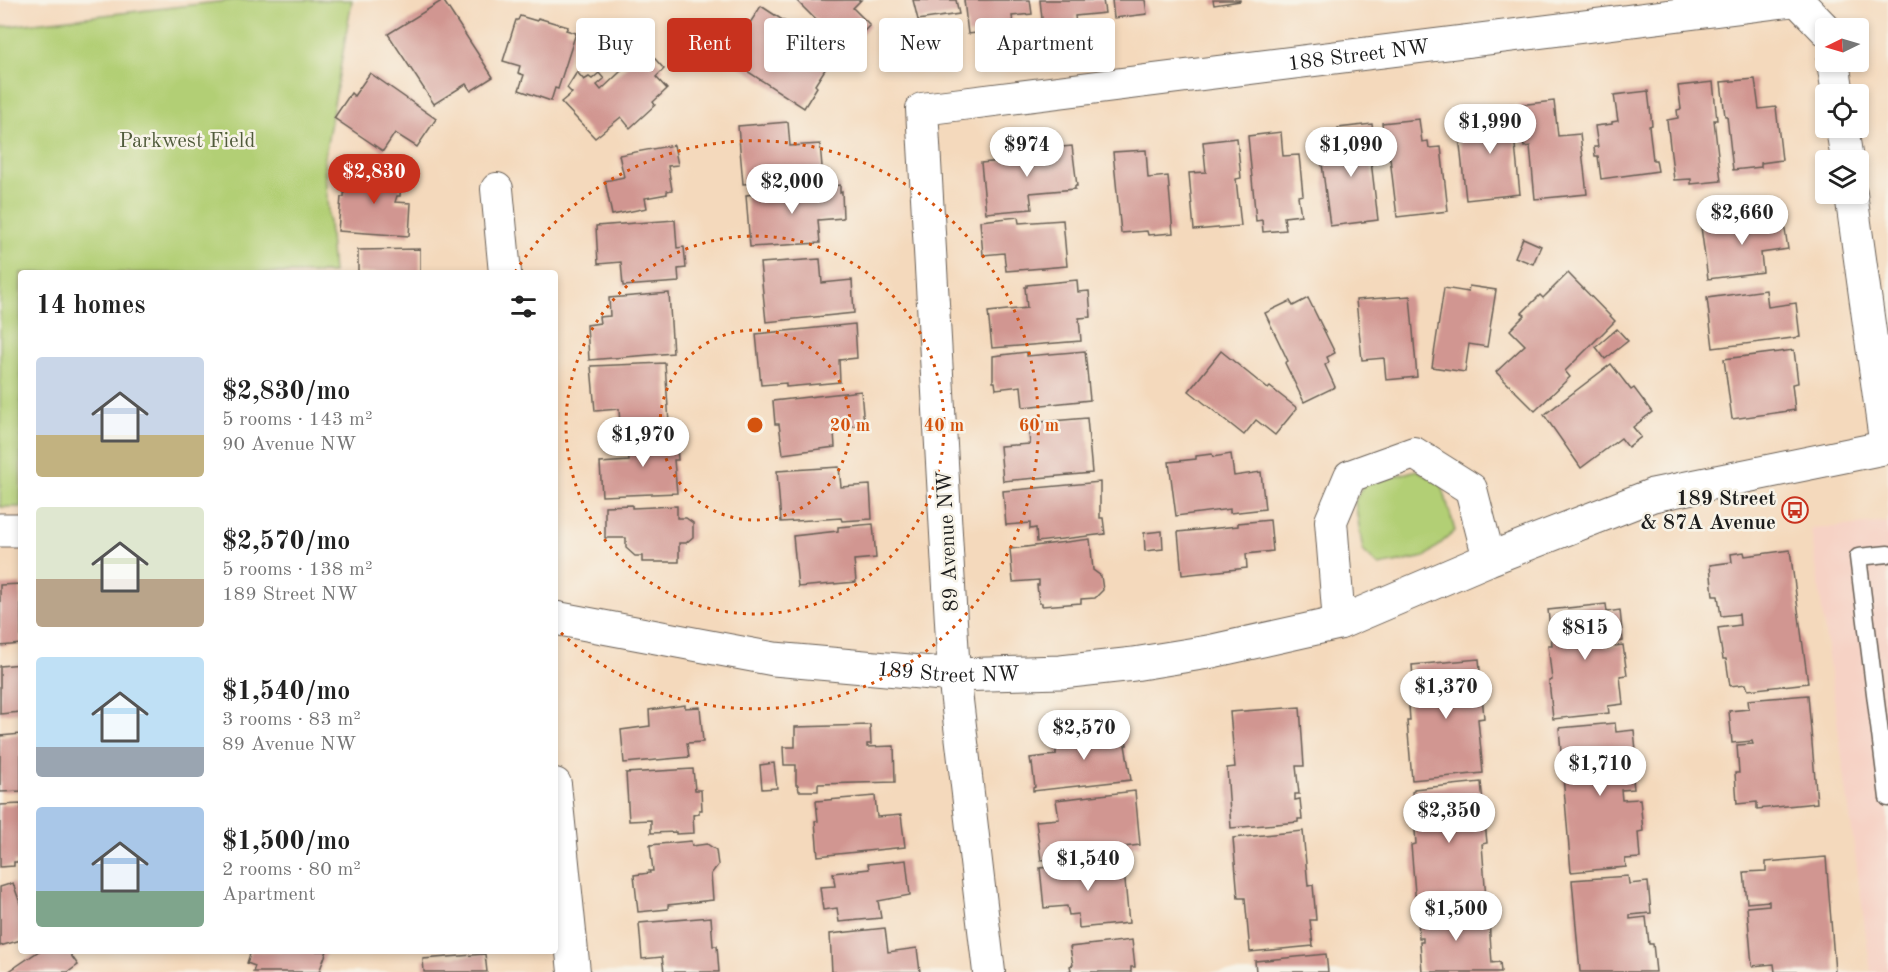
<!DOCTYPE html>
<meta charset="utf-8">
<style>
body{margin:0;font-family:"Old Standard TT",serif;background:#f6f6f6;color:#222;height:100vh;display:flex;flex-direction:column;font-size:22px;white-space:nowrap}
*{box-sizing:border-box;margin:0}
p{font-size:20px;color:#767676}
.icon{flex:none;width:33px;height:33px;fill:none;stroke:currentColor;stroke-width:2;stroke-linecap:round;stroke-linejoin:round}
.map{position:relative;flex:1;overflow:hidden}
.sheet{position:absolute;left:18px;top:270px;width:540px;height:684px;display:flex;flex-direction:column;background:#fff;border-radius:6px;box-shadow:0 3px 9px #0003}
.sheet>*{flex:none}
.banner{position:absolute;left:576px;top:18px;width:570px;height:54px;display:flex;gap:12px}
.needle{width:39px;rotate:265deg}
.buttons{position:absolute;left:1815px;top:18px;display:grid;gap:12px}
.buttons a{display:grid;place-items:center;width:54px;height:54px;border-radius:6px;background:#fff;box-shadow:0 3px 9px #0003;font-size:30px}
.price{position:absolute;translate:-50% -51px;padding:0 14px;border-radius:21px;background:#fff;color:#222;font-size:20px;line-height:39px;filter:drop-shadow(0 2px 3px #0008)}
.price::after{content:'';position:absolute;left:50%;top:36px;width:18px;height:14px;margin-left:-9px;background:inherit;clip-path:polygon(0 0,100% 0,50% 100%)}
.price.current{background:#c8321e;color:#fff}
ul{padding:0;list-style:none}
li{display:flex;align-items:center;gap:18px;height:150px;padding:0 18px}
li span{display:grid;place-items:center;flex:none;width:168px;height:120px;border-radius:6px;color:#555}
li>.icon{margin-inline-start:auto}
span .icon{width:72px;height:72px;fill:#fffc;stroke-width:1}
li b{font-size:26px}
h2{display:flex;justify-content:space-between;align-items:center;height:72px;padding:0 18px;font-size:26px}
.pill{padding:0 21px;border-radius:6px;background:#fff;box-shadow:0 3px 9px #0003;font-size:21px;line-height:54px}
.pill.current{background:#c8321e;color:#fff}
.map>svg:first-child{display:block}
</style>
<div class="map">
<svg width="1888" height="972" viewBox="0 0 1888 972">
<rect width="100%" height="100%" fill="#f7f3e8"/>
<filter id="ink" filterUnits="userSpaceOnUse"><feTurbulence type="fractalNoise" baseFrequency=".0167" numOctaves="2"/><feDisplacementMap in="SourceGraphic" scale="12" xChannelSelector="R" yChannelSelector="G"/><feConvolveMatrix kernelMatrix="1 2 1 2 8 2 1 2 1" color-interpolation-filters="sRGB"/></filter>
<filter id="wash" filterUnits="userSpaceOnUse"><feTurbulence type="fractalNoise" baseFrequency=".008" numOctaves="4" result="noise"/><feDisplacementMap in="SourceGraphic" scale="24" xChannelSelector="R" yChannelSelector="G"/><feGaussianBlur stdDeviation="1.35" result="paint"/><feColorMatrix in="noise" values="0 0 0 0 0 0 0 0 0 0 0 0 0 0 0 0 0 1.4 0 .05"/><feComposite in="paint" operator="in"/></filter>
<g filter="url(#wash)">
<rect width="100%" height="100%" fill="#f4d9bc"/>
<!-- built -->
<path fill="#f6d2c5" d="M1888 522V972H1871L1811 529Z"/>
<!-- green -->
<g fill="#b2cf75" stroke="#677648" stroke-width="1.5">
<path d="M235 0H352L324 161 333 273H21V507H0V27Z"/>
<path d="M1417 470 1442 485 1455 531 1425 557 1379 566 1363 551 1355 501 1363 485Z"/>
</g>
<g id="blocks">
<!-- building -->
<g fill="#d19691">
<path d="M443 0 493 77 471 91 466 84 434 104 388 34Z"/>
<path d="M796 0H861L853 8 870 25 844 52 817 25 819 23Z"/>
<path d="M913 0H956L959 14 918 20Z"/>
<path d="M964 0H1030L1032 14 1012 16 1014 29 968 34Z"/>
<path d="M1040 0H1103L1105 13 1075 16 1076 24 1043 28Z"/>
<path d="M1112 0H1145L1147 14 1114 18Z"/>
<path d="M1213 0H1240V1L1214 5Z"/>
<path d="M761 6 827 49 825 52 833 57 815 85 817 87 804 108 727 58Z"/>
<path d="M520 16 537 21 538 18 568 27 566 30 576 33 558 89 555 88 551 101 519 90 524 75 518 73 520 66 503 61 516 20H518Z"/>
<path d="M649 52 664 69 656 77 667 89 653 102 655 105 630 128 621 117 595 138 561 102 572 93 567 88 577 72 584 80 589 77 592 79 599 73 604 79 597 85 601 90 636 57 640 60Z"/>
<path d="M370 73 436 119 417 147 395 133 383 151 334 118 351 93 354 96Z"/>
<path d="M1755 79 1759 109 1776 107 1782 160 1761 163V167L1733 170 1727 116H1725L1721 82Z"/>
<path d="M1713 82 1717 120H1714L1721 181 1691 184V179L1674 180 1667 120 1678 118 1677 110 1681 109 1678 86Z"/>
<path d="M1648 91 1652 125 1649 126 1653 160H1656L1658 171 1601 179 1598 156H1595L1594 147H1598L1595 126 1612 124V122L1618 121 1614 95Z"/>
<path d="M1554 101 1558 136 1580 134 1587 194 1535 199 1530 146 1524 147 1519 105Z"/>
<path d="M1511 106 1520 194 1466 200 1458 127 1478 125 1476 110Z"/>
<path d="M1419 119 1422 142 1428 141 1429 148 1441 147 1448 211 1397 217 1390 158 1386 159 1382 123Z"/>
<path d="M788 122 790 146 820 144 823 178 743 184 738 126Z"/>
<path d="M1372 124 1376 160 1371 161 1378 220 1330 226 1321 156 1337 155 1336 151 1341 150 1338 128Z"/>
<path d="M1281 132 1283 156 1299 155 1303 195 1298 196 1301 215 1284 217 1286 230 1263 232 1262 220 1256 221 1248 136Z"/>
<path d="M1237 138 1241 178 1236 179 1241 226 1194 230 1189 173 1206 172 1203 142Z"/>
<path d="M674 145 678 165 668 166 672 190 667 191V194L645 198 647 208 612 215 605 181 624 177 619 155Z"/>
<path d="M1072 146 1077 186H1075V189L1030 193 1032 209 986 213 981 163 1012 160 1010 152Z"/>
<path d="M1146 150 1148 178 1168 176 1173 233 1148 235 1147 231 1121 233 1113 152Z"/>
<path d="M345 172 399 175V179H401L400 196H397L395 202 411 203 409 236 338 231 341 197H344Z"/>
<path d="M840 185V193L842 192 843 218 818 220 820 243 750 247 746 195Z"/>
<path d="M1783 216 1788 249 1761 253 1763 272 1708 279 1701 227Z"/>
<path d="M1018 217 1019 223 1063 220 1067 266 1006 271 1004 253 983 255 980 221Z"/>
<path d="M675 220 677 248 684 247 686 268 678 269 679 282 623 286 621 262 598 264 596 226Z"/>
<path d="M1523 238 1541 246 1533 264 1515 257Z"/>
<path d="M420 249V273H358V250Z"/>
<path d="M820 259 822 283 852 280 854 313 766 322 760 263Z"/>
<path d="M1568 273 1615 321 1565 371 1570 377 1535 411 1496 372 1525 345 1510 330 1525 315 1522 313 1540 295 1543 298Z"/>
<path d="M1077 280 1078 292 1089 291 1091 317 1079 318 1081 341 992 348 988 312 1027 308 1025 287H1027V285Z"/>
<path d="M1469 286 1496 290 1487 347 1469 344 1465 372 1432 367 1444 288 1468 292Z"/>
<path d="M1766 290 1768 307 1796 303 1800 337 1713 348 1707 298Z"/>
<path d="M669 293 673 353 589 360 587 325 600 323 599 317 610 316 609 298Z"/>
<path d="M1410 296 1417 377 1386 380 1384 358 1362 360 1356 300Z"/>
<path d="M1308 298 1335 353 1327 357 1329 362 1325 365 1335 387 1304 402 1285 363 1288 361 1265 313 1290 301 1293 306Z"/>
<path d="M855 324 857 358 839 360 840 382 786 387V383L761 385 756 334Z"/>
<path d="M1617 329 1628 341 1605 359 1596 347Z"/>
<path d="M1794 350 1798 383 1792 384 1795 410 1732 419 1724 359Z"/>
<path d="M1085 351 1090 400 1023 407 1021 386 996 389 995 382H993V356L1027 352V356Z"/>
<path d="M1221 351 1268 389 1270 387 1297 408 1275 435 1256 420 1244 435 1189 391Z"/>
<path d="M665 363 669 423 629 426V424L620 425 619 409 595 411 591 366Z"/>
<path d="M1611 364 1631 390 1634 388 1652 412 1633 427 1641 437 1628 447 1621 438 1581 468 1544 415Z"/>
<path d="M861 391 864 425 838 427 834 432 835 447 783 454 779 424H775L773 401Z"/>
<path d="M1087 418 1092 473 1003 481 1000 446 1030 444 1028 423Z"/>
<path d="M676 435 678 460H674L677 493 602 496 600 463 629 461 627 438Z"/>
<path d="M1212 454 1213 457 1231 454 1234 476 1261 472 1265 509 1230 513V509L1176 516 1169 462 1196 459V456Z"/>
<path d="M839 467 841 487 870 485 872 519 842 521 841 518 781 522 777 471Z"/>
<path d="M1100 482V518H1103L1105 534 1037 542 1036 528 1030 529V523L1006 525 1003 491Z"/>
<path d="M632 505V508L677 506V518H686L693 523V537L686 543H679V562H642V556H635L626 548V538H605V506Z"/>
<path d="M1270 520 1273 551 1246 554 1247 568 1182 575 1178 532 1238 526V523Z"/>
<path d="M873 524 876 558 854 560 856 582 798 587 793 536 838 531V527Z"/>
<path d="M1162 531 1163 549 1145 551 1144 533Z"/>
<path d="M1090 539 1093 570 1101 576 1103 590 1095 598 1081 599V603L1042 606V603H1039L1037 585H1039V580L1013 582 1010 549Z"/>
<path d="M1790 550 1808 683 1748 690 1746 684 1730 686 1726 659H1723L1718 628 1740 625 1739 614 1721 616 1718 596H1713L1710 565 1732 562 1731 554 1744 552 1745 556Z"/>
<path d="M21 584V644L0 646V585Z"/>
<path d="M1606 604 1607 612 1620 610 1623 641 1606 643V647L1623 645 1627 675 1620 676 1623 704 1608 706 1609 713 1553 719 1549 681 1552 680 1548 645H1552L1548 610Z"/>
<path d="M1479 659 1484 718 1478 719 1483 773 1412 780 1407 721H1410L1408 690H1414L1412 665Z"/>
<path d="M21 664V712L0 714V666Z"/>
<path d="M1808 695 1817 803 1757 809V802L1737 804 1735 773H1739L1737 745 1753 744 1752 741 1732 743 1729 711 1749 709 1748 700Z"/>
<path d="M685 705V708L700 707 703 742 687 743 689 757 624 763 621 730 650 726 649 710Z"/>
<path d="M1300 707 1304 766H1296L1299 794H1295V800L1300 799 1302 819H1298V822L1231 828 1227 768 1235 767 1230 712Z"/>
<path d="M1615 723 1616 732 1634 730 1637 761H1631L1634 789 1621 790 1622 800 1640 799 1643 831 1638 832 1640 858 1625 859 1626 867 1571 872 1559 728Z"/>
<path d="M870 725 871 744H867V747L894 746 895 782 818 784V791H799L798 785H796V765H784L783 747H795V727Z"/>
<path d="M1103 729V732L1125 729 1127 745H1125L1131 780 1033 791V788L1035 787 1032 763 1031 764 1030 758 1056 755V749H1060L1059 735Z"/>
<path d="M21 734V791L0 792V736Z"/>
<path d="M774 763 777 788 762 789 760 765Z"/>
<path d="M693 769 695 790H701L702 810H699V814L693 815 694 833 676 834V832L651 833V820L629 821 626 773Z"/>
<path d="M1481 782 1487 843 1482 844 1486 899 1416 905 1411 845 1416 844 1414 817H1417L1416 814H1414L1412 792 1414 791V789Z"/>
<path d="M1135 791 1140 845 1081 852V856L1041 860 1036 821 1059 819 1056 800Z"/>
<path d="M875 796 877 817 901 815 905 847 818 856 815 821H818L816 801Z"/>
<path d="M21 804V862H14V866L0 867V805Z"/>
<path d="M1303 831 1308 886 1313 885 1316 920H1310L1313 946 1250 952 1245 898H1238L1233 838Z"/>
<path d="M691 841 692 846 707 844 716 850 718 865 711 874 713 900 668 905V909L638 912 634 875 650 873 649 871H653L650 845Z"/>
<path d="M1826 857 1835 972H1775L1774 964 1752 966 1747 907 1769 905V901L1747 903 1744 872 1766 871V862Z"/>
<path d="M906 860 910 895 878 901 881 918 839 922 837 908 823 910 820 887 835 886 833 873 869 869 868 864Z"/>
<path d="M1123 860 1129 923 1079 928 1078 914 1069 915 1067 906 1044 908 1040 868Z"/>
<path d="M1628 876 1629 884 1648 882 1651 913 1630 915V919L1646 917 1649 944H1653L1656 972H1580L1572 880Z"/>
<path d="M13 883 21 906V940L0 946V887Z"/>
<path d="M1488 908 1492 963 1500 962 1501 972H1422L1420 942H1423V938H1419L1418 917 1421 916 1420 913Z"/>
<path d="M711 917 713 946H717L719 972H664L662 957 642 959 639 923Z"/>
<path d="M885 928 888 952 917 948 920 972H832L830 934Z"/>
<path d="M1132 940 1135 967H1131V972H1067L1071 970 1070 966 1073 965 1070 947Z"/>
<path d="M39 951H68L78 965 68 972H8Z"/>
<path d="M251 951H327L319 972H253L255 966 247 963Z"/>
<path d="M485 954 487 972H424L423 959Z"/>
<path d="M1326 954 1328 972H1256L1255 961Z"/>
</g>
</g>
</g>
<g filter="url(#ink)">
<use href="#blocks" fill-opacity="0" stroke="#685e54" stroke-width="1.5"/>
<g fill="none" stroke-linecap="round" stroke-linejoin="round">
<!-- service casing -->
<g stroke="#685e54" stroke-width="19">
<path id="service" d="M1888 554 1858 557 1888 798"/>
</g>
<!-- minor casing -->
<g stroke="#685e54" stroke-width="34">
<g id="minor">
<path d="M1797 0 1826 30"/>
<path d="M1833 62 1838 94"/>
<path d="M1842 128 1847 160"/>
<path d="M497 189 505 273"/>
<path d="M1851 194 1886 447"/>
<path d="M1339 623 1331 521 1350 476 1414 453 1471 489 1489 559"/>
<path d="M555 784 574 972"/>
<path id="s1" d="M989 972 954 675 922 109 1796 0"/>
</g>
</g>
<!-- tertiary casing -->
<g stroke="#685e54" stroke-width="35">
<g id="tertiary">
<path d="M0 530H21"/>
<path id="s2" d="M555 618 774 659 954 675 1061 672 1134 664 1208 652 1339 623 1489 559 1653 495 1888 447"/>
</g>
</g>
<!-- service -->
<use href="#service" stroke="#fff" stroke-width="16"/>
<!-- minor -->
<use href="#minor" stroke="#fff" stroke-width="32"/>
<!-- tertiary -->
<use href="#tertiary" stroke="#fff" stroke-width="33"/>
</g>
</g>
<!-- distance rings -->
<g fill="none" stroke="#d4530e" stroke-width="3" stroke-dasharray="3 6">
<circle cx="755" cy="425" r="95"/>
<circle cx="755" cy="425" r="189"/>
<path d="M515 272A284 284 0 1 1 556 628"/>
</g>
<!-- icons -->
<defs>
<g id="bus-ring" transform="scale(1.35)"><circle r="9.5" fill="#f7f3e8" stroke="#c8321e" stroke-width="1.5"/><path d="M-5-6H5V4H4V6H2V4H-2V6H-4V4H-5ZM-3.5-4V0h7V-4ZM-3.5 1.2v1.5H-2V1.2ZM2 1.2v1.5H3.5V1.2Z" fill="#c8321e"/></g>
</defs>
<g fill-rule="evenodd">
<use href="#bus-ring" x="1795" y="510"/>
</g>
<g text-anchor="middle" stroke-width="5" stroke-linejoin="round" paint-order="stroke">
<!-- street labels -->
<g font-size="21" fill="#1c1c1c" stroke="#f7f3e8">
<text dy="7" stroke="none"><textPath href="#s1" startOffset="1306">188 Street NW</textPath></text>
<text transform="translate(947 541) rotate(-93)" y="7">89 Avenue NW</text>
<text dy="7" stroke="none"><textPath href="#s2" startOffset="398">189 Street NW</textPath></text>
</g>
<!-- park labels -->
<g font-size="21" fill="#505b3b" stroke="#f7f3e8">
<text x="187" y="147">Parkwest Field</text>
</g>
<!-- poi labels -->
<g font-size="21" font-weight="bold" fill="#1c1c1c" stroke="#f7f3e8" text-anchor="end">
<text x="1776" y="505">189 Street<tspan x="1776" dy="24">&amp; 87A Avenue</tspan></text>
</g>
</g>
<circle cx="755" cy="425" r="9" fill="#d4530e" stroke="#f7f3e8" stroke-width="3"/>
<g font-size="18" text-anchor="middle" font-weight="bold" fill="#d4530e" stroke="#f7f3e8" stroke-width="5" stroke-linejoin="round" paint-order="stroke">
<text x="850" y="431">20 m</text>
<text x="944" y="431">40 m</text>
<text x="1039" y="431">60 m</text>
</g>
</svg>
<div class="buttons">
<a><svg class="needle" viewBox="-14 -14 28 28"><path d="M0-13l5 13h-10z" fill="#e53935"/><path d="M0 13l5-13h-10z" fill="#767676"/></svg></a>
<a><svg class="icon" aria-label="locate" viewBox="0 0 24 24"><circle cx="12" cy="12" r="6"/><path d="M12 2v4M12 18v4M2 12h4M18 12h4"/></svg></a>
<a><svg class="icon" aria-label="layers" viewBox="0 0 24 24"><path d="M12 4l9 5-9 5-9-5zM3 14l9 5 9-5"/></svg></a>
</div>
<b class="price" style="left:1490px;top:155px">$1,990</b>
<b class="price" style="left:1027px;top:178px">$974</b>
<b class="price" style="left:1351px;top:178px">$1,090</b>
<b class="price current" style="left:374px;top:205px">$2,830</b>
<b class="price" style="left:792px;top:215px">$2,000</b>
<b class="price" style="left:1742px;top:246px">$2,660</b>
<b class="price" style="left:643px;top:468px">$1,970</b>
<b class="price" style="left:1585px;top:661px">$815</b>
<b class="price" style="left:1446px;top:720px">$1,370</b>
<b class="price" style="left:1084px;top:761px">$2,570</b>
<b class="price" style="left:1600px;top:797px">$1,710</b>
<b class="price" style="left:1449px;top:844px">$2,350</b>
<b class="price" style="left:1088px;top:892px">$1,540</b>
<b class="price" style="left:1456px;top:942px">$1,500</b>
<div class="banner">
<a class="pill">Buy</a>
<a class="pill current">Rent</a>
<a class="pill">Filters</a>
<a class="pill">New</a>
<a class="pill">Apartment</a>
</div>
<section class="sheet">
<h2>14 homes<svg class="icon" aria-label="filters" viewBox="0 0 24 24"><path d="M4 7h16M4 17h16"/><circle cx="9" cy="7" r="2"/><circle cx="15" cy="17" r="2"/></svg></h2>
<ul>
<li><span style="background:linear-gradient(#c9d6e8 65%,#c2b280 0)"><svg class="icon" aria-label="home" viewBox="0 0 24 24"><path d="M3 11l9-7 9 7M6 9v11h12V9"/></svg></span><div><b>$2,830/mo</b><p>5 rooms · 143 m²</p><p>90 Avenue NW</p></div></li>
<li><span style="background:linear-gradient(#dfe7d0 60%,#b9a48a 0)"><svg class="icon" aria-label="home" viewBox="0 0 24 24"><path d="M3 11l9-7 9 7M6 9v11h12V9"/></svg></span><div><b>$2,570/mo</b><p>5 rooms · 138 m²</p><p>189 Street NW</p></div></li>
<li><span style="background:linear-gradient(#bfe0f5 75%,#9aa5b1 0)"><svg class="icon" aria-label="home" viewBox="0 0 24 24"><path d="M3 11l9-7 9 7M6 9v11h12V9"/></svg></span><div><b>$1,540/mo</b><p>3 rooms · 83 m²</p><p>89 Avenue NW</p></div></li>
<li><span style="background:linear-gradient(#a9c7e8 70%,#7fa58c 0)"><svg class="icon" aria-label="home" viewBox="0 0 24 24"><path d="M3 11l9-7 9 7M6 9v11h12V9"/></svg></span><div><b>$1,500/mo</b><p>2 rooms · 80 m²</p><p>Apartment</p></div></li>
</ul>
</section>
</div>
